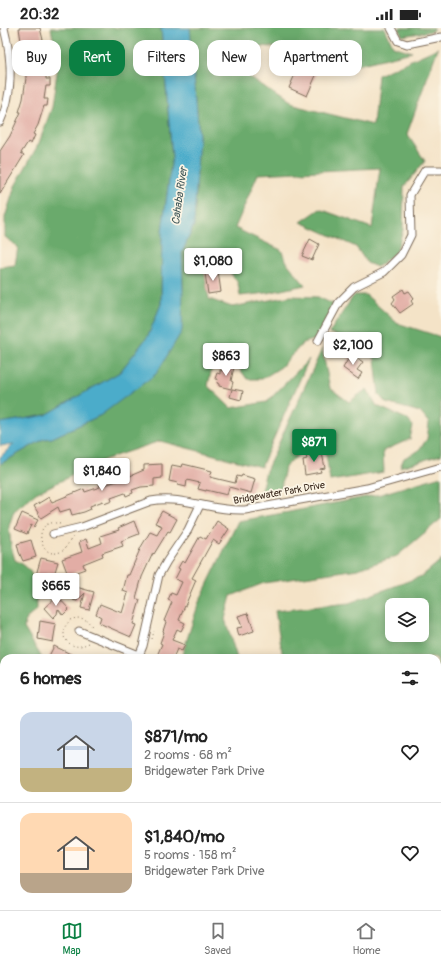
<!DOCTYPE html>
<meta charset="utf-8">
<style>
body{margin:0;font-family:Pangolin,sans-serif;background:#f6f6f6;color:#222;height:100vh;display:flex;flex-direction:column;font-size:15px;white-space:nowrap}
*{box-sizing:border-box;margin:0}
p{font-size:13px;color:#767676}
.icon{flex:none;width:22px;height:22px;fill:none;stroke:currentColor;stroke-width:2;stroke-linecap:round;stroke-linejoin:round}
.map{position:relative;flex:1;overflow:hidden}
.sheet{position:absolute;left:0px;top:626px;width:441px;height:256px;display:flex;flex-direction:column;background:#fff;border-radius:12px 12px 0 0;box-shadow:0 2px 10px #0003}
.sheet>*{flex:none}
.guide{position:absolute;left:12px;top:12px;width:417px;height:36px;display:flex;gap:8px}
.buttons{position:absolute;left:385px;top:570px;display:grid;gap:8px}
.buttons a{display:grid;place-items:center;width:44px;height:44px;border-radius:8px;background:#fff;box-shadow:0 2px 10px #0003;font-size:20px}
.price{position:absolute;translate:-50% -34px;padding:0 9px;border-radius:4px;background:#fff;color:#222;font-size:13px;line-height:26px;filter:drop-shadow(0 1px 2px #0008)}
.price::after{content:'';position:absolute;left:50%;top:24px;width:12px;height:9px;margin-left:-6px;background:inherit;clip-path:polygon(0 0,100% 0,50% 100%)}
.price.active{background:#0b8043;color:#fff}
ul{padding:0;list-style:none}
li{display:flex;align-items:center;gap:12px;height:100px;padding:0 20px}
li+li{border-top:1px solid #e0e0e0}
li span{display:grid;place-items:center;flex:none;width:112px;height:80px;border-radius:12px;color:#555}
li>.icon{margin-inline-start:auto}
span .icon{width:48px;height:48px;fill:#fffc;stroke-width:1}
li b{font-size:17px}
h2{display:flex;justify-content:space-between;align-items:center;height:48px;padding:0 20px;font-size:17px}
.pill{padding:0 14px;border-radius:12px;background:#fff;box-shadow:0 2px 10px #0003;font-size:14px;line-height:36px}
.pill.active{background:#0b8043;color:#fff}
.status{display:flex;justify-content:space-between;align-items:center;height:28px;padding:0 20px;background:#fff;direction:ltr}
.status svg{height:11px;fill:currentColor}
.tabs{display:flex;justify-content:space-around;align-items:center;height:56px;border-top:1px solid #e0e0e0;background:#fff;font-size:11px;color:#767676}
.tabs a{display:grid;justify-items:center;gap:2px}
.tabs .active{color:#0b8043}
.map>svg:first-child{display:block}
</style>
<div class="status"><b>20:32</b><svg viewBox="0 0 49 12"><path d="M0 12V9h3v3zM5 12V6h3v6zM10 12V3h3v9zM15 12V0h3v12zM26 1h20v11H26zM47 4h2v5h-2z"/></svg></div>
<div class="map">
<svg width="441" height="882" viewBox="0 0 441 882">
<rect width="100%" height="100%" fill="#fcf5e5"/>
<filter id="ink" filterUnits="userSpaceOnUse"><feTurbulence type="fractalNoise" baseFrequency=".025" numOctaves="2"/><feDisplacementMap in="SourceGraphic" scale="8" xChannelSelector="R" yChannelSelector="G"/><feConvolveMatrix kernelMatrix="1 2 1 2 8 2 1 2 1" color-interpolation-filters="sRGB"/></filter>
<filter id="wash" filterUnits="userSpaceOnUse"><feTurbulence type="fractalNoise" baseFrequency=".012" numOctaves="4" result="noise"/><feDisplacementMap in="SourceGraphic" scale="16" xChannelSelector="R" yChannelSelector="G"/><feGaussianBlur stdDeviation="0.9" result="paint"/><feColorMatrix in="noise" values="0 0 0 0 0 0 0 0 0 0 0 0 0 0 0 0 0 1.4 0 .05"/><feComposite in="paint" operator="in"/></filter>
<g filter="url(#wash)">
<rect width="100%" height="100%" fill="#f4e3c7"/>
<!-- built -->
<path fill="#f0d6bc" d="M437 771 441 772V882H249L250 878H437Z"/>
<!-- forest -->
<g fill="#6aaa6c" stroke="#526a45" fill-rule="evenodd">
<path d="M51 0H161L172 129 162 203 161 276 148 308 120 344 46 387 0 395V239L15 237 18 219 5 209V189L15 158 39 115 52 79 58 37Z"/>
<path d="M190 0H385L393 18 412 24 353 38 306 22 260 18 246 47 289 76 373 97 378 47 438 20 407 106 425 133 404 159 403 202 396 224 377 239 367 235 356 219 301 194 320 181 372 200 380 140 258 146 235 200 281 222 288 236 305 257 267 265 240 268 238 255 221 232 202 227 209 271 232 279 291 268 318 269 335 277 317 311 303 315 281 339 262 351H247L234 333 214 330 208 358 231 380 267 374 309 331 261 439 160 413 106 431 36 465 14 483 9 498 11 518 15 532C30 540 32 543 35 560L37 561V582L26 591 24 600 42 630H4V760L0 734V436L44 411 52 410 101 387 183 261 182 225 194 197 199 107Z"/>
<path d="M399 0H434L432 3 402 8Z"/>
<path d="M354 267H366L397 295 441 309V427L400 439 404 430 418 423 427 411 429 395 420 384 386 375 379 367 375 331 354 311 329 305Z"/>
<path d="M322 321 330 360 349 374 367 361 377 378 407 391 413 398 410 411 383 423 384 444 330 453 325 420 307 419 285 439 281 460 260 466 266 443Z"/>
<path d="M441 448V491L397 528 358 541 264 555 231 568 225 591 237 630H181L199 574 238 493 289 484 381 466Z"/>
<path d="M441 532V770L437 768V630H283L275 583 349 575 422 548ZM392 577H422V607H392Z"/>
</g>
<!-- water -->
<g fill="#4bacca" stroke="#436b74">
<path d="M161 0H190L199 107 194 197 182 225 183 261 182 303 156 346 101 387 52 410 44 411 0 436V429L14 416 0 418V395L46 387 120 344 148 308 161 276 162 203 172 129Z"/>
<path d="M0 735 4 760V829L0 812Z"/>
<path d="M190 878H239L238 882H181Z"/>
</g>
<g id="blocks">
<!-- building -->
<g fill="#e2ada5">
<path d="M19 0H40L45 20H43L44 33H48V39H46V51H50V58H46L44 71H48L47 78H44L38 97 33 106 35 107 31 116 28 114 21 125 24 127 0 166V123L10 108 21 84H19L23 71 26 50 25 34 23 35V26Z"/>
<path d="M302 39 317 45 307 68 289 60 296 44 299 45Z"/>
<path d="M310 211 319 216 312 232 302 228Z"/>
<path d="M218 243 221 264 208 266 205 245Z"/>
<path d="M403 261 405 265 409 263 414 270 411 273 413 276 400 285 392 275 395 271 393 268Z"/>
<path d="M351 326 363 334 357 342 362 345 358 351 343 340Z"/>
<path d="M224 336 234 339 231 353 233 354 231 361 219 358V356L217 355 218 351H215L217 345 220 346V342L222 343Z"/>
<path d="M232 361 243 363 241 372 230 369Z"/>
<path d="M316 423 317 426 322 425 325 440 320 441 321 444 305 447 303 432 307 431 306 428H310V424Z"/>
<path d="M162 436V450L154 451V458L141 459 132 462 133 465 126 468 125 465 111 470 112 473 104 476 103 473 90 478 91 481 84 484 72 487 70 481 60 484 58 479 41 490 34 478 49 469 52 474 84 461 85 464 100 459 99 456 104 454 105 457 120 452 121 451 120 447 125 445 126 448H130L144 442V437Z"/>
<path d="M183 436 212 443 210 449 235 455 237 448 241 449 242 447 255 451 251 465 229 459 227 467 206 462V463L198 461 200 455 187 452 186 459 178 457V455L169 453 172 437 182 439Z"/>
<path d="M162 483 177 491 170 504 168 503 154 526 153 525 142 549 136 570 140 572 133 596 136 597 131 609 99 595 101 589 96 586 100 576 122 585 128 565 123 563 127 547H129L141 519 150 504 157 507 162 498 155 495Z"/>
<path d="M22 485 38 492 34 499 31 497 27 506 15 501Z"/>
<path d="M134 493 139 506 121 513 123 518 102 525 103 528 83 536 85 541 68 547 62 531 82 524 79 514 86 511 89 520 102 515 100 508 119 502 118 500Z"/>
<path d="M217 493 229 501 219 516 213 512 192 550 196 552 179 592 185 595 181 603 177 601 172 612 185 617 182 623 177 621 173 630H156L162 616 160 615 164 604 163 603 166 594 164 593 172 574 168 572 171 565 176 567 182 554 175 551 180 541 178 540 182 533 185 535 200 508 206 511Z"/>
<path d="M31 512 36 529 23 533 19 524 17 516Z"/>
<path d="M41 530 58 534 54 547 47 545 46 549 36 547Z"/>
<path d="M76 559 94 564 89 582 81 580 85 565 77 573 73 572Z"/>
<path d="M57 568 69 581 63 587 58 581 57 586 53 590 44 580Z"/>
<path d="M248 585 254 603 239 608 237 600 242 599 238 588Z"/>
<path d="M40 593 56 596 53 614 38 611Z"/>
<path d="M54 618 79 630H48Z"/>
</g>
</g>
</g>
<g filter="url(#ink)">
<use href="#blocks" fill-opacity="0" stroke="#7c6b59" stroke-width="1"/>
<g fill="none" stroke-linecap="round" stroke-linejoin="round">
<!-- minor casing -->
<g stroke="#7c6b59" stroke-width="9">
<g id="minor">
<path d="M391 0 398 13 407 16 441 9"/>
<path d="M0 94C14 64 12 31 4 0"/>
<path d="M318 313 339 274 354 259 384 244 401 227 411 207 410 167 425 142H441"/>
<path d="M53 506 82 499 151 473C184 467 212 484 245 482L367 460 441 439"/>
<path d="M79 603 139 627"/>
<path d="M138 630 143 618 159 547 167 533 188 502 200 477"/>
<path d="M437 782 441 784"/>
<path d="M0 835 4 841"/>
<path d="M70 878 72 882"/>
<path d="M280 878 281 882"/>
</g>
</g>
<!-- path -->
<g stroke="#7c6b59" stroke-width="1" stroke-dasharray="1 3" stroke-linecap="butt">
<path d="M60 496C32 487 37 533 60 524 68 520 68 512 75 508"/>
<path d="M152 611 154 603"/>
<path d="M89 615C78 620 71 620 64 609V600L70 592C80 588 87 590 93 600"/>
</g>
<!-- minor -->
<use href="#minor" stroke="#fff" stroke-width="7"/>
</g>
</g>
<g text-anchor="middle" stroke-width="3.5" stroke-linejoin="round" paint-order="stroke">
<!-- street labels -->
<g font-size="10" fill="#3b2a1e" stroke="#fcf5e5">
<text transform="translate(279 464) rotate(-10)" y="4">Bridgewater Park Drive</text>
</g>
<!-- water labels -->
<g font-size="11" font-style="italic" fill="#41585a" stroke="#fcf5e5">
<text transform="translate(179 168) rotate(-82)" y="4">Cahaba River</text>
</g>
</g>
</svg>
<div class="buttons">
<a><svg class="icon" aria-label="layers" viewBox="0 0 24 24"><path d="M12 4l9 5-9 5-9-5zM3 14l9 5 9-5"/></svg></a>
</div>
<b class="price" style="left:213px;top:254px">$1,080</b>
<b class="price" style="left:353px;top:338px">$2,100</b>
<b class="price" style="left:226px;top:349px">$863</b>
<b class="price active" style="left:314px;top:435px">$871</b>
<b class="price" style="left:102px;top:464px">$1,840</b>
<b class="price" style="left:56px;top:579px">$665</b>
<div class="guide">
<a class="pill">Buy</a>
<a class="pill active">Rent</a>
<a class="pill">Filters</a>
<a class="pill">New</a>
<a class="pill">Apartment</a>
</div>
<section class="sheet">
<h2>6 homes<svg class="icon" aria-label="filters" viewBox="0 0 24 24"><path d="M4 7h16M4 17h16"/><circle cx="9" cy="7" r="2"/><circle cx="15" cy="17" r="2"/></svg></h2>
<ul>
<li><span style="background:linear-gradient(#c9d6e8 70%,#c2b280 0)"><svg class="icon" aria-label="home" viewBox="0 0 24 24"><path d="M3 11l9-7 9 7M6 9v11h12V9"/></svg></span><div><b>$871/mo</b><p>2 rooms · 68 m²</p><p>Bridgewater Park Drive</p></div><svg class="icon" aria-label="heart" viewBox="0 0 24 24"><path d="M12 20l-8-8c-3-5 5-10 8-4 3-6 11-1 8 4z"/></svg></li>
<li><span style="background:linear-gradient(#ffd9b3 75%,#b9a48a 0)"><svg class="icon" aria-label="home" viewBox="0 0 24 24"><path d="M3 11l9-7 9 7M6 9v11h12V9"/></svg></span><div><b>$1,840/mo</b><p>5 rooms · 158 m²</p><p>Bridgewater Park Drive</p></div><svg class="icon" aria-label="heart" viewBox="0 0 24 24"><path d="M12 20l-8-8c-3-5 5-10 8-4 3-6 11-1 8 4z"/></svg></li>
</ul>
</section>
</div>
<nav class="tabs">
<a class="active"><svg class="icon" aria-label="map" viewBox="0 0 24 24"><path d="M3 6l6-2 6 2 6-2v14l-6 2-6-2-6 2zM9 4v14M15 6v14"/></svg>Map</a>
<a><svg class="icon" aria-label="saved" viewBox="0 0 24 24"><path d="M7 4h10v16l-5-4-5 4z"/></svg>Saved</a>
<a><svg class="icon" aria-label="home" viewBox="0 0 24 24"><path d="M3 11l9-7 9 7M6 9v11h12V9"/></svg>Home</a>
</nav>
